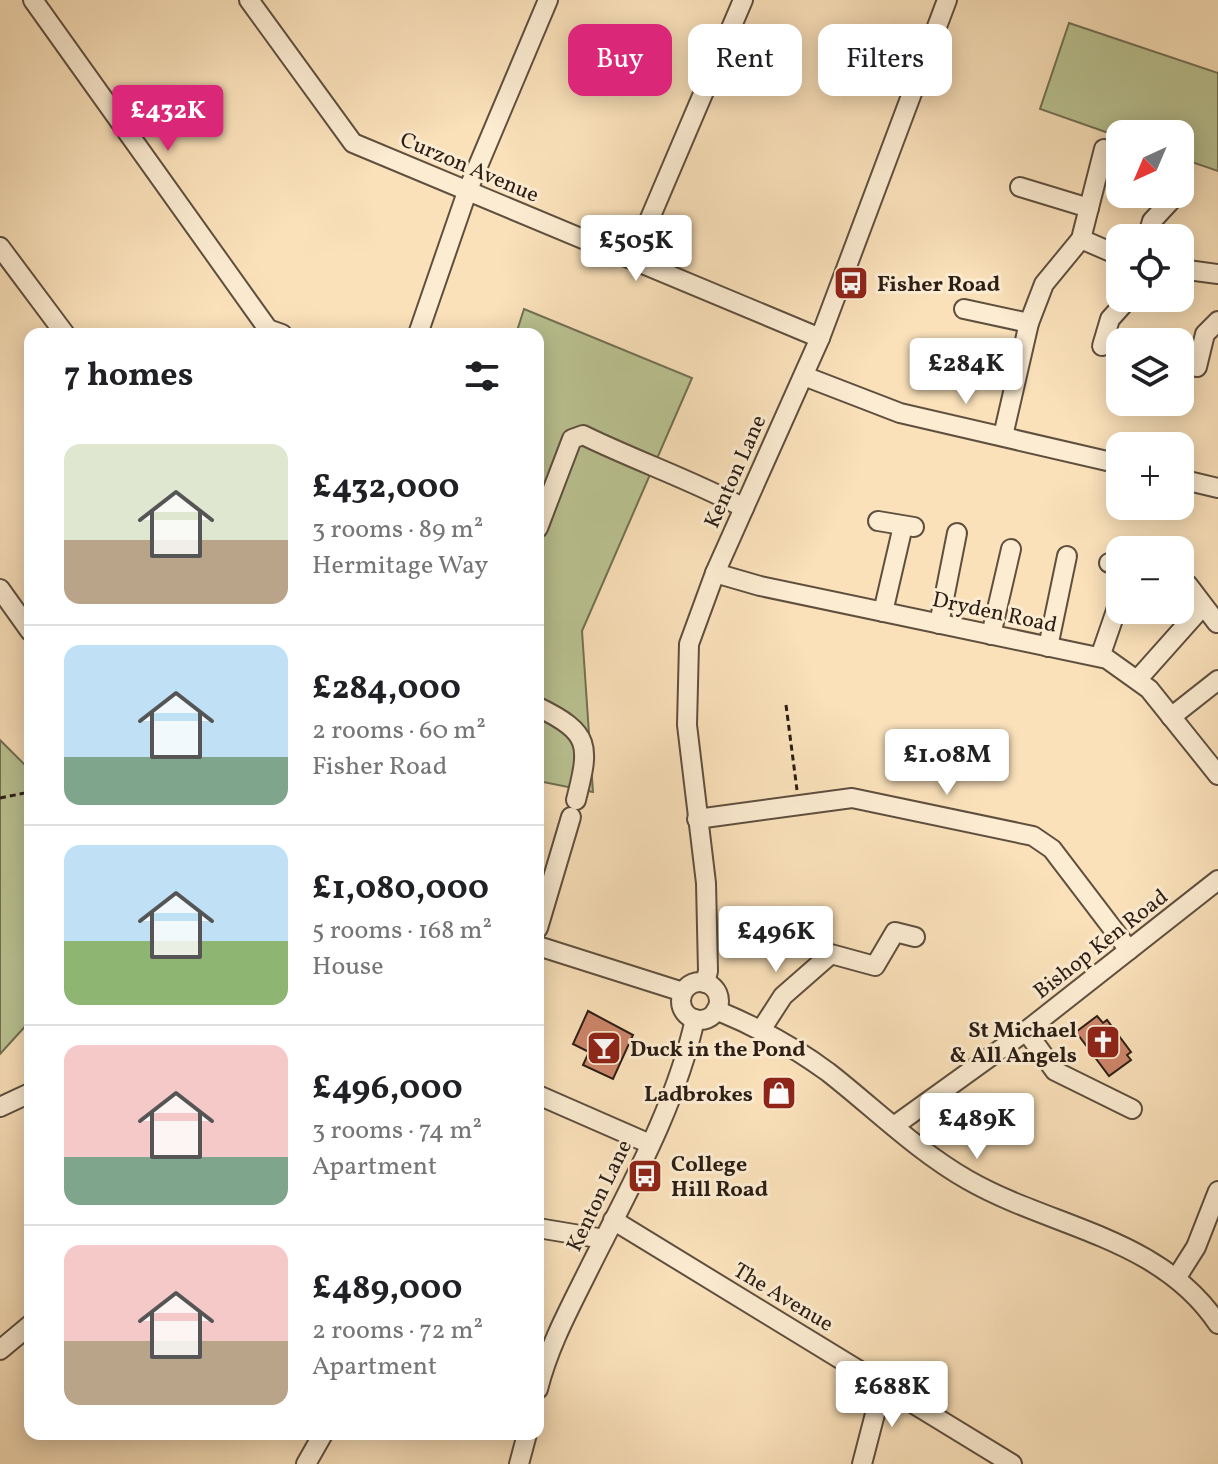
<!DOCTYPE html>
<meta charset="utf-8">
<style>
body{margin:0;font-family:Vollkorn,serif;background:#f6f6f6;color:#202124;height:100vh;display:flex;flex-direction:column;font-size:30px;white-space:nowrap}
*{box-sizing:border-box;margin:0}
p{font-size:26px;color:#757577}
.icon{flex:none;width:44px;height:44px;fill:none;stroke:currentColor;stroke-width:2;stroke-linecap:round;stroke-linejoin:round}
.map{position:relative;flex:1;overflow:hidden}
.side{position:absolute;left:24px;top:328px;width:520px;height:1112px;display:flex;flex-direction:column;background:#fff;border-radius:16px;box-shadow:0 4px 20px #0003}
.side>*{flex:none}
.banner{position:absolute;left:568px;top:24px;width:530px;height:72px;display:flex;gap:16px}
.needle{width:52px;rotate:224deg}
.controls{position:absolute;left:1106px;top:120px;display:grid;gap:16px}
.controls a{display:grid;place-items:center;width:88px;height:88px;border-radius:16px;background:#fff;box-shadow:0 4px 20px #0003;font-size:40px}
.price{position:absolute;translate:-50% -68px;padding:0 18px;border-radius:8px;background:#fff;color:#222;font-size:26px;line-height:52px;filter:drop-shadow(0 2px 4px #0008)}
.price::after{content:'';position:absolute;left:50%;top:48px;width:24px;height:18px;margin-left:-12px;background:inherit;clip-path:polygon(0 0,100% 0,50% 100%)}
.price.current{background:#db2777;color:#fff}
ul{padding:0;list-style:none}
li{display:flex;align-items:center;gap:24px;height:200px;padding:0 40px}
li+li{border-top:2px solid #e0e0e0}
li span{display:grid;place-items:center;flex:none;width:224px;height:160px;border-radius:16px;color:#555}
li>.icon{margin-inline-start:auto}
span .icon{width:96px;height:96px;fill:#fffc;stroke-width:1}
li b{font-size:34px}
h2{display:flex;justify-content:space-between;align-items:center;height:96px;padding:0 40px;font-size:34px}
.pill{padding:0 28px;border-radius:16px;background:#fff;box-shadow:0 4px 20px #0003;font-size:28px;line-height:72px}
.pill.current{background:#db2777;color:#fff}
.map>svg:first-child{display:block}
</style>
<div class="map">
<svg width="1218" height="1464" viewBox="0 0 1218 1464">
<rect width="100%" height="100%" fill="#fae1ba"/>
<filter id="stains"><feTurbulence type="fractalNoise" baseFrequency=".0025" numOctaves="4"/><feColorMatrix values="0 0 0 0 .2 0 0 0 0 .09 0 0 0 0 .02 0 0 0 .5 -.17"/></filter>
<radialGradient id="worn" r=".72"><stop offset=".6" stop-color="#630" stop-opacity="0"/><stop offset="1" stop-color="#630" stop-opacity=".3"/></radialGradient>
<!-- green -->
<g fill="#bac392" stroke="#727054" stroke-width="2">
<path d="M1069 23 1218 73V171L1180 158V134H1120V137L1040 109Z"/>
<path d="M524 309 692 378 582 631 593 792 538 781V334H516Z"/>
<path d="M0 740 30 770V1021L0 1054Z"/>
</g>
<!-- building -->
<g fill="#cf866c" stroke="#2b1e16" stroke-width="2">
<path d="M588 1011 633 1035 613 1079 583 1065 589 1052 573 1044Z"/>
<path d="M1097 1016 1103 1023 1107 1020 1131 1052 1127 1055 1131 1060 1109 1076 1076 1032Z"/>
</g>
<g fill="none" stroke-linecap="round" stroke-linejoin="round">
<!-- minor casing -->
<g stroke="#5f4f3f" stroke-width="22">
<g id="minor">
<path d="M33 0 268 329 282 334"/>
<path d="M249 0 353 143 820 338"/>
<path d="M1020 187 1089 208"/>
<path d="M1147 238 1152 221 1177 194"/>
<path d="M1081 239 1120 256"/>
<path d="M0 247 65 334"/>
<path d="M633 258 743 0"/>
<path d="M1180 269 1218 274"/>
<path d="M964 309 1029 323"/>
<path d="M418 334 467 192 548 0"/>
<path d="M1102 346 1110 319 1129 298"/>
<path d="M1197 367 1205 334 1218 321"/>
<path d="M804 376 900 413 1120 464"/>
<path d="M1003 436 1029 323 1044 284 1081 239 1104 149"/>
<path d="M1180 479 1218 488"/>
<path d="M878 521 914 527"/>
<path d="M538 528 572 439 583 435C636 461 692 480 744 508"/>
<path d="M1109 563 1120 565"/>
<path d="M715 573 760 586 1107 659 1149 689 1218 775"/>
<path d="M1188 585 1217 623"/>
<path d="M0 589 30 631"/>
<path d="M883 612 903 526"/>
<path d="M939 624 957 533"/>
<path d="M991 635 1011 549"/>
<path d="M1048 647 1067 556"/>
<path d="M1100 657 1120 599"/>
<path d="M1138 679 1203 606"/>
<path d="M538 707C591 733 590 745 576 800"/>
<path d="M1171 717 1218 680"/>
<path d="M697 819 852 798 1033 836 1052 849 1129 950"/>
<path d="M538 928 571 817"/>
<path d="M538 946 683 992"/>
<circle cx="700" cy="1001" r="19"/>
<path d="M705 983 708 971 706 883 687 725 689 644 715 573 820 338 947 0"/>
<path d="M716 1010C755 1026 794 1047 828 1072 874 1108 917 1151 968 1180 1052 1228 1160 1237 1218 1324"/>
<path d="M761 1030 783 996 831 954 875 966 895 932 915 937"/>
<path d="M1026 1031 1055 1071 1132 1109"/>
<path d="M538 1095 650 1144"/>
<path d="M0 1107 30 1093"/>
<path d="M894 1126 1026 1031 1218 880"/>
<path d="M613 1220 1012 1464"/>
<path d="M538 1228 604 1239"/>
<path d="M1177 1277 1196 1247 1218 1191"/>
<path d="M0 1350 30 1325"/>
<path d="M538 1389C548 1349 567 1313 585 1277 626 1194 675 1110 695 1019"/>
<path d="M306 1464 323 1434"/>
<path d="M519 1464 527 1434"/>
<path d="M862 1464 883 1383"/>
</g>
</g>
<!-- path -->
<g stroke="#2b1e16" stroke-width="3" stroke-dasharray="6 4" stroke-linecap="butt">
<path d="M786 705 797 790"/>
<path d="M0 798 30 792"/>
</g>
<!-- minor -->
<use href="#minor" stroke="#fcecd2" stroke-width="18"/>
</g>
<!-- icons -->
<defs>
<g id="bus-square" transform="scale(1.8)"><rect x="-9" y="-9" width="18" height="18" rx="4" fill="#8f2418" stroke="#fcecd2"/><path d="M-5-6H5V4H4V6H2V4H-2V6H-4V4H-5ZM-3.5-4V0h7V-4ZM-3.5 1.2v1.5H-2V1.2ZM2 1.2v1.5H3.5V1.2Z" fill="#fff"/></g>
<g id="church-square" transform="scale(1.8)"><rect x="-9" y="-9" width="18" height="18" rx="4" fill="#8f2418" stroke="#fcecd2"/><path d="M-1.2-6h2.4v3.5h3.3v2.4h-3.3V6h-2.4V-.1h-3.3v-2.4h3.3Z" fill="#fff"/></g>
<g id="bar-square" transform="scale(1.8)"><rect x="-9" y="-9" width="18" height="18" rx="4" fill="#8f2418" stroke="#fcecd2"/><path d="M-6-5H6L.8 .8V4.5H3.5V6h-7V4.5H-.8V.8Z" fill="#fff"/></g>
<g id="shop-square" transform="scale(1.8)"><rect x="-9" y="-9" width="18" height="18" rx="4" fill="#8f2418" stroke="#fcecd2"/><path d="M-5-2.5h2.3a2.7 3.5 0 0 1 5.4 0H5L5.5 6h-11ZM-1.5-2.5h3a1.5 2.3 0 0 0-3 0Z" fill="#fff"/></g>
</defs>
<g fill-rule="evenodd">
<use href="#bus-square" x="851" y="283"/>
<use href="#church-square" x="1103" y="1042"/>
<use href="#bar-square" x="604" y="1048"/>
<use href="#shop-square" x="779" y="1093"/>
<use href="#bus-square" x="645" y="1176"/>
</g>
<g text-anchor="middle" stroke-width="6" stroke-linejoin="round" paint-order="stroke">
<!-- street labels -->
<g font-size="22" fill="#2b1e16" stroke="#fcecd2">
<text transform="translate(470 166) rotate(23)" y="8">Curzon Avenue</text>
<text transform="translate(734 471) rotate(-66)" y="8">Kenton Lane</text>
<text transform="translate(995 611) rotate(12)" y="8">Dryden Road</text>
<text transform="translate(1100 943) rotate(-38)" y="8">Bishop Ken Road</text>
<text transform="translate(598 1195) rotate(-64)" y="8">Kenton Lane</text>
<text transform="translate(784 1296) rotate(31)" y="8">The Avenue</text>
</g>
<!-- poi labels -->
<g font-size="22" font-weight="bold" fill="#2b1e16" stroke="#fcecd2" text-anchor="start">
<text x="877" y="291">Fisher Road</text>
<text x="1077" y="1037" text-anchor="end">St Michael<tspan x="1077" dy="25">&amp; All Angels</tspan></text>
<text x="630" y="1056">Duck in the Pond</text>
<text x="753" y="1101" text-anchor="end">Ladbrokes</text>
<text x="671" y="1171">College<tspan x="671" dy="25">Hill Road</tspan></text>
</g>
</g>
<rect width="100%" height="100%" filter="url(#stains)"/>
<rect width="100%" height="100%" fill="url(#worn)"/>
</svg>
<div class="controls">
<a><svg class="needle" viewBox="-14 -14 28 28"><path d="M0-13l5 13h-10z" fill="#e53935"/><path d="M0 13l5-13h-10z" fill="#757577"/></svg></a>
<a><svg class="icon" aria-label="locate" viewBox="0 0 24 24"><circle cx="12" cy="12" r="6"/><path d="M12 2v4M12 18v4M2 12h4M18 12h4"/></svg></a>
<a><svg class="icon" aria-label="layers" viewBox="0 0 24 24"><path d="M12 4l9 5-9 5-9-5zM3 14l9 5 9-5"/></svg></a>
<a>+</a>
<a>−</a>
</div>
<b class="price current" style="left:168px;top:153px">£432K</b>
<b class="price" style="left:636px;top:283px">£505K</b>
<b class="price" style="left:966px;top:406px">£284K</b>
<b class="price" style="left:947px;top:797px">£1.08M</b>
<b class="price" style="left:776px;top:974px">£496K</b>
<b class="price" style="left:977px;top:1161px">£489K</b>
<b class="price" style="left:892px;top:1429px">£688K</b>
<div class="banner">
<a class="pill current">Buy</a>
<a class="pill">Rent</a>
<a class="pill">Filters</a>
</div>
<section class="side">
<h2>7 homes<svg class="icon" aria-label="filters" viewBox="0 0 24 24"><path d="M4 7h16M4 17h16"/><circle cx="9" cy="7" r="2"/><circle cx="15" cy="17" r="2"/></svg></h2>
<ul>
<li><span style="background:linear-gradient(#dfe7d0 60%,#b9a48a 0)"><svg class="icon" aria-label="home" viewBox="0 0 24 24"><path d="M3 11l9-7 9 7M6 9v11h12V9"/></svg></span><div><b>£432,000</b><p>3 rooms · 89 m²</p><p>Hermitage Way</p></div></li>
<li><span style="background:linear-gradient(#bfe0f5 70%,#7fa58c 0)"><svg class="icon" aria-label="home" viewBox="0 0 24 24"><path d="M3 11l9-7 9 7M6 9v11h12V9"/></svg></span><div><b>£284,000</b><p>2 rooms · 60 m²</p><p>Fisher Road</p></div></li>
<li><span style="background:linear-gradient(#bfe0f5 60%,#8fb573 0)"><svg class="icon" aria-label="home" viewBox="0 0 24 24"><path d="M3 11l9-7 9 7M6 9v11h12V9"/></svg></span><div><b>£1,080,000</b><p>5 rooms · 168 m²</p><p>House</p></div></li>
<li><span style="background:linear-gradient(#f6c9c9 70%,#7fa58c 0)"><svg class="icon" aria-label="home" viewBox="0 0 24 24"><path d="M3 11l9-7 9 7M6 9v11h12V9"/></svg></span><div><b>£496,000</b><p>3 rooms · 74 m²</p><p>Apartment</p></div></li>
<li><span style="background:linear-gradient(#f6c9c9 60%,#b9a48a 0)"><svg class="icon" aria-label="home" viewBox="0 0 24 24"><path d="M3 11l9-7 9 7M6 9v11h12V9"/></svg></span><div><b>£489,000</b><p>2 rooms · 72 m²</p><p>Apartment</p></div></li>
</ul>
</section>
</div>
